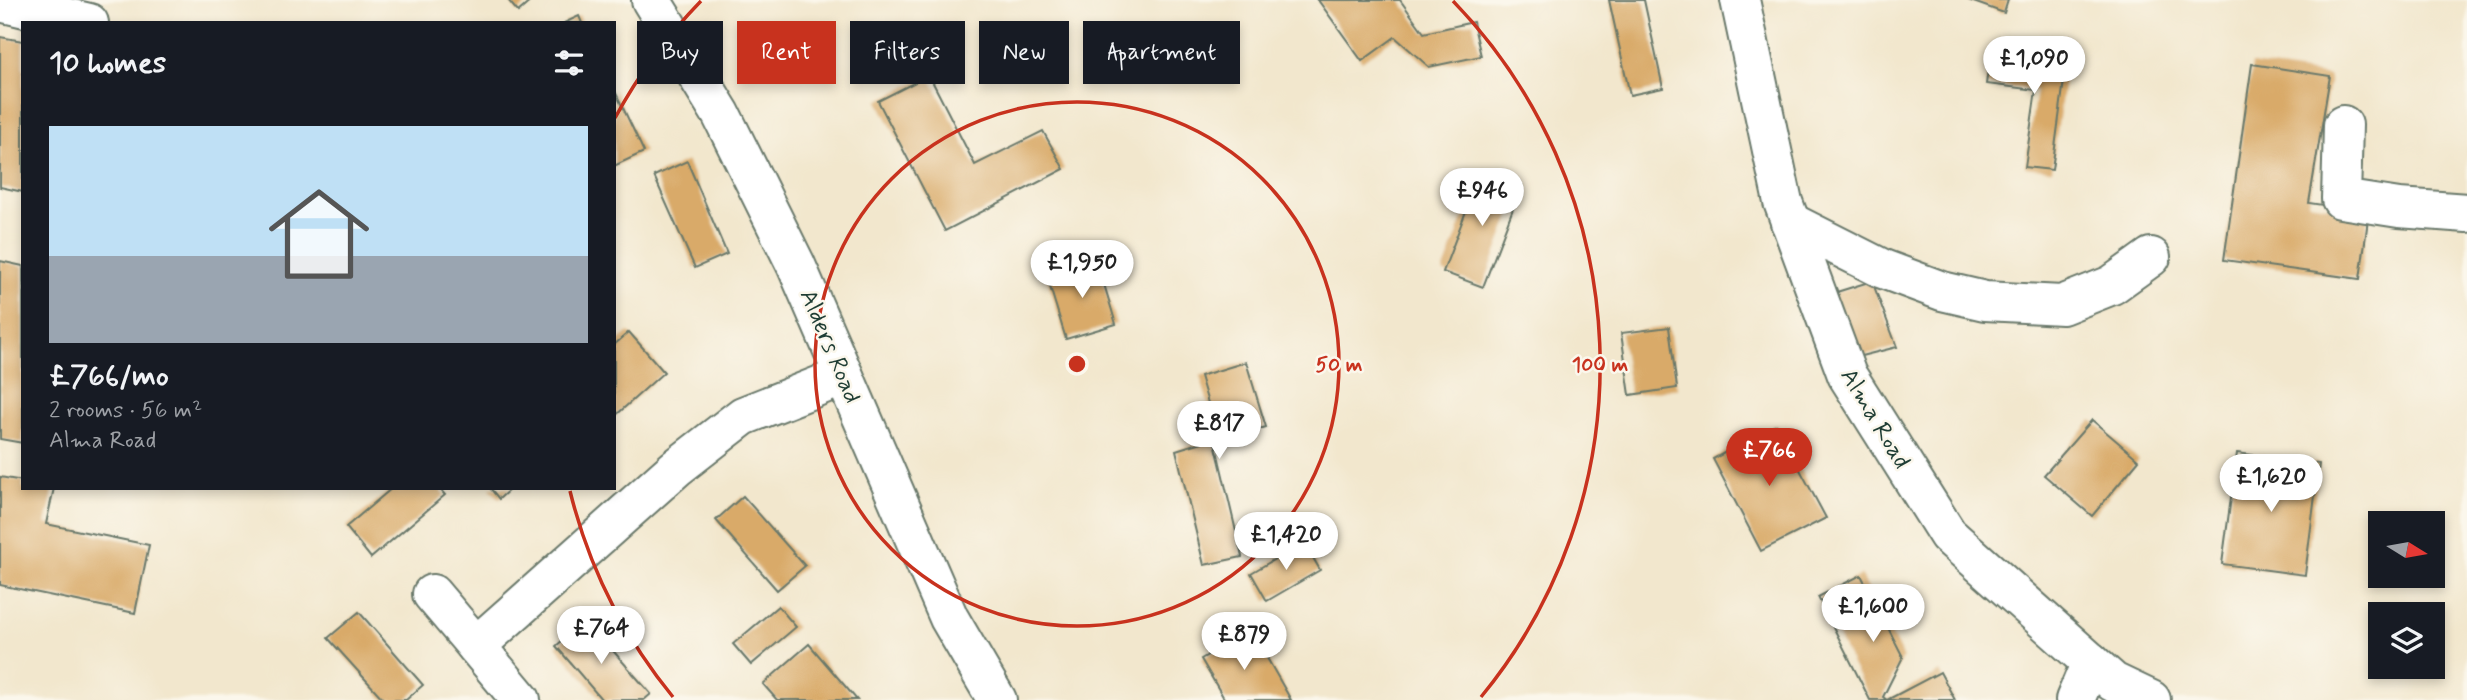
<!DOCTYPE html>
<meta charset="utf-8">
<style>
body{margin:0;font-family:Mynerve,sans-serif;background:#20242c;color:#f1f3f6;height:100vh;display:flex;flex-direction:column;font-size:26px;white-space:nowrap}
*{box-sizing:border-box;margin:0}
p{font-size:23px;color:#9ea1a6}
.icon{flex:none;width:38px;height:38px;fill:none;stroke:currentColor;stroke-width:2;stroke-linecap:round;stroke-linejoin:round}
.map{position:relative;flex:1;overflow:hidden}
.details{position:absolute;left:21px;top:21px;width:595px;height:469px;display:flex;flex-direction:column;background:#171b24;border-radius:0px;box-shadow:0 4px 10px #0003}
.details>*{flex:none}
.top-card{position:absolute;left:637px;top:21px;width:665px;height:63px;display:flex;gap:14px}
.needle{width:46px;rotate:101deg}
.tools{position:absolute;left:2368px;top:511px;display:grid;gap:14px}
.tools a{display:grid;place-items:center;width:77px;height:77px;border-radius:0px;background:#171b24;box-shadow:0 4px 10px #0003;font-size:35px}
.price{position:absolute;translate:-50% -60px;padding:0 16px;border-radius:24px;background:#fff;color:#222;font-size:23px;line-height:46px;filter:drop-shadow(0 2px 4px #0008)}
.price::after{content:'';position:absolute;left:50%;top:42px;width:21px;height:16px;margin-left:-10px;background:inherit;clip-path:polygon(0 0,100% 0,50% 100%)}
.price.selected{background:#c8321e;color:#fff}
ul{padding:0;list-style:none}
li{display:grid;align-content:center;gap:14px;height:371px;padding:0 28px}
li span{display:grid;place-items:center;height:217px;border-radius:0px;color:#555}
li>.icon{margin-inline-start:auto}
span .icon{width:126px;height:126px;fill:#fffc;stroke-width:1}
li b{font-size:30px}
h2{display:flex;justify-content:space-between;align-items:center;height:84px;padding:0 28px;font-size:30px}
.chip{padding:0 24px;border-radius:0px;background:#171b24;box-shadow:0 4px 10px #0003;font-size:24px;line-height:63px}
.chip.selected{background:#c8321e;color:#fff}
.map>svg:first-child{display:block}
</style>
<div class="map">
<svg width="2467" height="700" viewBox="0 0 2467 700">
<rect width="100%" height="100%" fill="#fbf7ec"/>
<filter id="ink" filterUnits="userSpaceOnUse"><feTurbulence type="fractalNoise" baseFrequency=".0143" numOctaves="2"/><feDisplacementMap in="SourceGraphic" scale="14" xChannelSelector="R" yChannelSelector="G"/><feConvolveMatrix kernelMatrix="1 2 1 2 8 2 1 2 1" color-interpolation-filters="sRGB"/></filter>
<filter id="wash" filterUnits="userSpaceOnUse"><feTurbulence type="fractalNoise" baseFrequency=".00686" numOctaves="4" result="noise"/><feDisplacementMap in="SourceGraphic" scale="28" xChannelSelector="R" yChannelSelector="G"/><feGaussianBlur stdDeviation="1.57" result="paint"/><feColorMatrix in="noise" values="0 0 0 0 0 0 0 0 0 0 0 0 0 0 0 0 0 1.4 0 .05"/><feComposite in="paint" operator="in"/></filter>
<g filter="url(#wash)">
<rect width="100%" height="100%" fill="#f2e7cd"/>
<g id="blocks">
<!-- building -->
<g fill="#d9aa69">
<path d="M508 0H532L518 12Z"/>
<path d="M1318 0H1400L1424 33 1473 22 1481 56 1429 67 1395 37 1362 61Z"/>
<path d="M1609 0H1644L1663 88 1630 95Z"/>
<path d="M1968 0H2008L2004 13Z"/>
<path d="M579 16 582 23H564Z"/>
<path d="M0 37 23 41V192L0 187Z"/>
<path d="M1991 48 2067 58 2052 170 2025 167 2036 90 1986 84Z"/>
<path d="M2252 64 2330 76 2309 203 2369 212 2360 279 2224 260Z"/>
<path d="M929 75 975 165 1043 131 1064 169 945 231 878 101Z"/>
<path d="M614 89 644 152 614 166Z"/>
<path d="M687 161 727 254 695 268 654 176Z"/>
<path d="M1482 169 1522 185 1483 287 1443 272Z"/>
<path d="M0 261 23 266V443L0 439Z"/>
<path d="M1097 261 1116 324 1066 339 1047 277Z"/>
<path d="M1872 281 1897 347 1849 359 1824 296Z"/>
<path d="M1669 327 1677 388 1630 395 1621 333Z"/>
<path d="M629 332 664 372 614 417V345Z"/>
<path d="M1246 362 1266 427 1215 442 1242 557 1204 565 1176 450 1218 437 1200 376Z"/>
<path d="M2092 420 2139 460 2092 516 2044 475Z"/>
<path d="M1776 425 1826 518 1761 551 1713 459Z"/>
<path d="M2237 453 2319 464 2305 575 2222 564Z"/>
<path d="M0 477 23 481V488H54L46 524 149 545 135 613 0 585Z"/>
<path d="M392 488H439L445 495 371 558 346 527Z"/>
<path d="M490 488H511L499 499Z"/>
<path d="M743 496 805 566 777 590 716 520Z"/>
<path d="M1304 542 1320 570 1267 601 1251 573Z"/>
<path d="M1861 575 1903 657 1883 697 1887 700 1940 672 1955 700H1870L1818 597Z"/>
<path d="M778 606 796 627 751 665 733 644Z"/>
<path d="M359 612 423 685 406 700H384L328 638Z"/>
<path d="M586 620 651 694 644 700H602L556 646Z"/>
<path d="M1251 630 1291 700H1225L1201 659Z"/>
<path d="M809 644 857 700H777L763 684Z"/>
</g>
</g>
</g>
<g filter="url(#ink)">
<use href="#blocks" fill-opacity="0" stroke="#69786a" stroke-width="2"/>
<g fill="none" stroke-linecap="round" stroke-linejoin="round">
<!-- minor casing -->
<g stroke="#69786a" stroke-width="42">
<g id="minor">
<path d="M651 0 721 114 796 265 949 618 997 700"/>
<path d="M1740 0 1783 202 1847 375 1948 535 2113 682 2151 700"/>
<path d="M0 2 89 23"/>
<path d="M2343 125 2341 199 2399 208 2467 213"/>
<path d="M1790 222 1883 269 1942 291 1985 301 2062 305 2112 285 2151 257"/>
<path d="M432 594 476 646"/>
<path d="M521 700 476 646 676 468 743 416 844 376"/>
<path d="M2075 700 2091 662"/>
</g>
</g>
<!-- minor -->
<use href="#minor" stroke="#fff" stroke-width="38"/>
</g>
</g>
<!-- distance rings -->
<g fill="none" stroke="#c8321e" stroke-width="3.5">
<circle cx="1077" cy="364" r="262"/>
<path d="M673 697A523 523 0 0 1 570 491M615 118A523 523 0 0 1 701 1M1453 1A523 523 0 0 1 1481 697"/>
</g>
<g text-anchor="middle" stroke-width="5" stroke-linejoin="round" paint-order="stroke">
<!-- street labels -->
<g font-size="24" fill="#1f3d34" stroke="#fbf7ec">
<text transform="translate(831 346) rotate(67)" y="8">Alders Road</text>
<text transform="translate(1876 418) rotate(59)" y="8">Alma Road</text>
</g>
</g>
<circle cx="1077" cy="364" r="10" fill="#c8321e" stroke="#fbf7ec" stroke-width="3.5"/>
<g font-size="21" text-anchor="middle" font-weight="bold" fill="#c8321e" stroke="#fbf7ec" stroke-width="5" stroke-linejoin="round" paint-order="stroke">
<text x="1339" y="371">50 m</text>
<text x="1600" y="371">100 m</text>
</g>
</svg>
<div class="tools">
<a><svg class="needle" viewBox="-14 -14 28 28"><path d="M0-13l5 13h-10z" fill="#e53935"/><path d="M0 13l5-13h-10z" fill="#9ea1a6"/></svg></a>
<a><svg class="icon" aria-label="layers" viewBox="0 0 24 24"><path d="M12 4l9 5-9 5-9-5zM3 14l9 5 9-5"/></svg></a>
</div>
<b class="price" style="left:2034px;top:96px">£1,090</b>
<b class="price" style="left:1482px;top:228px">£946</b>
<b class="price" style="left:1082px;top:300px">£1,950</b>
<b class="price" style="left:1219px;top:461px">£817</b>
<b class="price selected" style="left:1769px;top:488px">£766</b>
<b class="price" style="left:2271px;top:514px">£1,620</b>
<b class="price" style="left:1286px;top:572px">£1,420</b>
<b class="price" style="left:1873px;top:644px">£1,600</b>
<b class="price" style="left:601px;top:666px">£764</b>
<b class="price" style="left:1244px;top:672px">£879</b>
<div class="top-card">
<a class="chip">Buy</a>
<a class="chip selected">Rent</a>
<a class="chip">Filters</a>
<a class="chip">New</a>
<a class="chip">Apartment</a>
</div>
<section class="details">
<h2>10 homes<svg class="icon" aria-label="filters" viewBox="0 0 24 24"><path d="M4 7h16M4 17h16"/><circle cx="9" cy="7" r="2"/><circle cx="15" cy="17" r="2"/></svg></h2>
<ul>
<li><span style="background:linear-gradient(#bfe0f5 60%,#9aa5b1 0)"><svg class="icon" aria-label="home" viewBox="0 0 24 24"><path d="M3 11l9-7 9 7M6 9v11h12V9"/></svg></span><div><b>£766/mo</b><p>2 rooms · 56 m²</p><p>Alma Road</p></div></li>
</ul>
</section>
</div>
